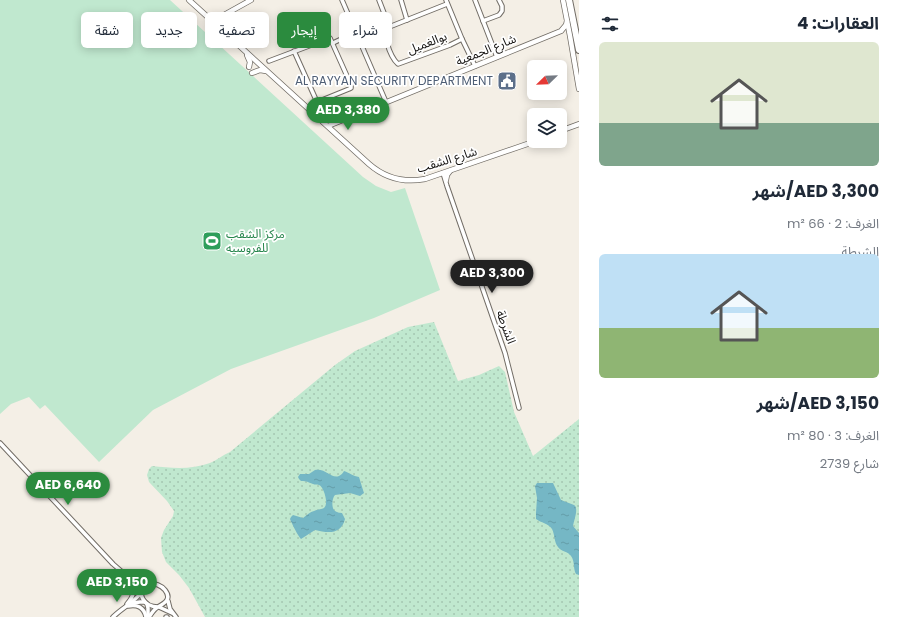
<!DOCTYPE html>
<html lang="ar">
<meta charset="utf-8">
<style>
body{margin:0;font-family:Poppins,"Noto Sans Arabic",sans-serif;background:#f2f2f3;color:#1f2937;direction:rtl;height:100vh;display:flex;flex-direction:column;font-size:15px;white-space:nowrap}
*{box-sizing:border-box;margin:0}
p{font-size:13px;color:#747a83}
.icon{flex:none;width:22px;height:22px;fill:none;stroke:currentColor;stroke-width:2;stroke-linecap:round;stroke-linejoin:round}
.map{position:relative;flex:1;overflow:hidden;direction:ltr}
.sheet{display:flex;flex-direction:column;background:#fff;width:320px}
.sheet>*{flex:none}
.hud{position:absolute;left:12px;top:12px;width:380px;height:36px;direction:rtl;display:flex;gap:8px}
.needle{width:26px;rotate:247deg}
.controls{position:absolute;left:527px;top:60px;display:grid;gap:8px}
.controls a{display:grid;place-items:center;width:40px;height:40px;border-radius:6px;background:#fff;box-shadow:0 2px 10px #0003;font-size:20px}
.price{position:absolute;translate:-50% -34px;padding:0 9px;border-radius:14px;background:#2b8b3e;color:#fff;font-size:13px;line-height:26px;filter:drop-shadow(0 1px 2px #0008)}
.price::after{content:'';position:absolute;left:50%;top:24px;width:12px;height:9px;margin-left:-6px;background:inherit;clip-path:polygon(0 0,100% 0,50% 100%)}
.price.current{background:#222;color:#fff}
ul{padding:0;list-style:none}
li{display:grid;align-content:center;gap:8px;height:212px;padding:0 20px}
li span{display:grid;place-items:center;height:124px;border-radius:6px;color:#555}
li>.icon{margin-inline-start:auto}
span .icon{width:72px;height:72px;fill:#fffc;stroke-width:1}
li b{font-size:17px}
h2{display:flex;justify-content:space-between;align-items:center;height:48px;padding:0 20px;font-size:17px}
.tag{padding:0 14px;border-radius:6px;background:#fff;box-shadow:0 2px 10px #0003;font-size:14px;line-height:36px}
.tag.current{background:#2b8b3e;color:#fff}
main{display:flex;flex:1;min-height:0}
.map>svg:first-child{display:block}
</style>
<main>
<section class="sheet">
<h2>العقارات: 4<svg class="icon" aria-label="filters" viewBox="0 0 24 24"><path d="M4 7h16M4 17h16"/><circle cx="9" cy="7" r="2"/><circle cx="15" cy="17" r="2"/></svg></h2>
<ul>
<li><span style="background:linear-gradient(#dfe7d0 65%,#7fa58c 0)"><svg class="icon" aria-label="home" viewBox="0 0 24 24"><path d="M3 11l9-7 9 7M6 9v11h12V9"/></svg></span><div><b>AED 3,300/شهر</b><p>الغرف: 2 · 66 m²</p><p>الشرطة</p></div></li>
<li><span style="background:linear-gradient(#bfe0f5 60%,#8fb573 0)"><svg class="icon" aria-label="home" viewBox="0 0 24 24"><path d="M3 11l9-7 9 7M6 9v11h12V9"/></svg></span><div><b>AED 3,150/شهر</b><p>الغرف: 3 · 80 m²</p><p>شارع 2739</p></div></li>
</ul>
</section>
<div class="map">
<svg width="579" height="617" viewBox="0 0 579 617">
<defs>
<pattern id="grass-dots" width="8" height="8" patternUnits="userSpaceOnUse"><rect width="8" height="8" fill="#c0e8cf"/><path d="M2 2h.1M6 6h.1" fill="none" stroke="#a4c6b1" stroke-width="1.8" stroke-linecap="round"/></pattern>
<pattern id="water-ripples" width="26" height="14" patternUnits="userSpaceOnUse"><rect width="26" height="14" fill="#75b7c5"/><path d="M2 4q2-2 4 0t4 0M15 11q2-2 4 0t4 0" fill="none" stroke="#649ca8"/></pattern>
</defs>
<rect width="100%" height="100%" fill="#f4efe6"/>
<!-- grass -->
<path fill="url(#grass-dots)" d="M434 322 458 381 479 375 499 366 505 372 514 412 533 456 579 419V617H205L189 588 179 575 166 562 162 552 161 538 164 530 173 516 174 511 167 501 149 482 147 475 149 469 152 466C171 468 191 470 210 463 217 460 223 455 230 452L335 365 355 351 408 327Z"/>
<!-- green -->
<path fill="#c0e8cf" d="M0 0H170L363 177 376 186 391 192 405 188 440 290 374 318 231 369 153 410 99 462 45 405 40 409 29 397 11 404 0 414Z"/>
<!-- water -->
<g fill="url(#water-ripples)">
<path d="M315 470C326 468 331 479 339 476 341 475 343 473 344 471 350 473 353 476 359 477L363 490 364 493 360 496 350 493 335 495C332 498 331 508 335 511 336 512 340 513 342 513L345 519C341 535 328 533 315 530L301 539C298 536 292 524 290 519L291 517 293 515 303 518C307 515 310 512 314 511 317 509 321 510 324 508 329 504 324 487 319 485 317 484 315 485 313 484 307 482 308 481 301 481L299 479 298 477 300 474H309Z"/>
<path d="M537 483H553L561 500C565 502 570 503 574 505 579 508 574 520 573 526L579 533V575L576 574C573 569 575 561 571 556 568 551 561 552 558 547 554 542 555 535 552 529 548 523 541 523 536 519V513L537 498 535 486Z"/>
</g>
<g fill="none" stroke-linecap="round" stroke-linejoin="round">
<!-- minor casing -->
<g stroke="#726d66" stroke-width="5.5">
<g id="minor">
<path d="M342 0 386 102"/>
<path d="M401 0 407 20"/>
<path d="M446 0 462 39 475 66"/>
<path d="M475 0 497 57"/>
<path d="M383 20C384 33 388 55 398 64L450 45 462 39"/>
<path d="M483 21 499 15 502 11V6L499 0"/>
<path d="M355 29 371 22 383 20 384 13 379 0"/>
<path d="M384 29 447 4"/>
<path d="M333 43 356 32"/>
<path d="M294 51 317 102"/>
<path d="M269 61 330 38 351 85V88L349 89 317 102 313 104 311 108"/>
<path d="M443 173 447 186 505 353 519 408"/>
<path d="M0 443 113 564 128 577 135 581 141 592"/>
<path d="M133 579 139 581 147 583"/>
<path d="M168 601 170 609 176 617"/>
<path d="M133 603 140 602H145"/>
<path d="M127 604C134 596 136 589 130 580"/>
<path d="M147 604 148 608V617"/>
<path d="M128 606C137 604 144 607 146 617"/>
<path d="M159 607 172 613"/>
<path d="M113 617C122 608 133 603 141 593"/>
<path d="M149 617C152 613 154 609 158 607 165 603 172 599 165 590 160 584 154 583 147 583 135 593 144 607 158 607"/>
<path d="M166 617H167"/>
</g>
</g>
<!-- tertiary casing -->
<g stroke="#726d66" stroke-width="6">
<g id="tertiary">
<path d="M189 0 369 164C385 178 404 183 425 179L536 141"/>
<path d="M563 0 570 36 579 89"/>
<path d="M215 20 251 0"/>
<path d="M247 55 250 62 249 67"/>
<path d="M252 73 260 70 266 71"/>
<path d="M328 126 561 31 566 25 567 21"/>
<path d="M560 131 579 124"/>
<path d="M446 180 447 175 450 171"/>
</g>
</g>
<!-- trunk casing -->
<g stroke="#726d66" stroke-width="8">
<path id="trunk" d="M569 0 579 50"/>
</g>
<!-- minor -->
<use href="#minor" stroke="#fff" stroke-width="3.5"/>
<!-- tertiary -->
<use href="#tertiary" stroke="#fff" stroke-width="4.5"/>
<!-- trunk -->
<use href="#trunk" stroke="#fff" stroke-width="6"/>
</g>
<!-- icons -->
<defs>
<g id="civic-square" transform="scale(1)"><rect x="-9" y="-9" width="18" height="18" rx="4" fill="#5c6f8a" stroke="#fff"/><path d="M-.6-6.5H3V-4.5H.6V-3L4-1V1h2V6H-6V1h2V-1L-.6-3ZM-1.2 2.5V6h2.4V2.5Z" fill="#fff"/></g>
<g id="stadium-square" transform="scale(1)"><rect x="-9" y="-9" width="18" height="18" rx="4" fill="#2e9e5b" stroke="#fff"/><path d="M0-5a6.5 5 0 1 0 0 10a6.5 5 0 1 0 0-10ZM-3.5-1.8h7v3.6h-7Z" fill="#fff"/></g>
</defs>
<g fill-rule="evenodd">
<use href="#civic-square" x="507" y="81"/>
<use href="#stadium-square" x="212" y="241"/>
</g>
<g text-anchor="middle" stroke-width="3.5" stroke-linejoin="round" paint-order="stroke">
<!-- street labels -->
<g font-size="12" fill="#12100e" stroke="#fff">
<text transform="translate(427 43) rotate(-21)" y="4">بوالغميل</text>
<text transform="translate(486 50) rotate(-22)" y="4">شارع الجمعية</text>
<text transform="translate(447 160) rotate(-17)" y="4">شارع الشقب</text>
<text transform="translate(506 327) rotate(70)" y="4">الشرطة</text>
</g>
<!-- service labels -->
<g font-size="12" fill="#4e5e75" stroke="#fff" text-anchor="end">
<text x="493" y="85">AL RAYYAN SECURITY DEPARTMENT</text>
</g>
<!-- leisure labels -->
<g font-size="12" fill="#27864d" stroke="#fff" text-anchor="start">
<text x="226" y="238">مركز الشقب<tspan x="226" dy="14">للفروسيه</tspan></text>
</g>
</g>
</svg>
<div class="controls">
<a><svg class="needle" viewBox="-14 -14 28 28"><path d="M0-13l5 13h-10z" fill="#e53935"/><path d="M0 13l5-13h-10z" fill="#747a83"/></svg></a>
<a><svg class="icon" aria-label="layers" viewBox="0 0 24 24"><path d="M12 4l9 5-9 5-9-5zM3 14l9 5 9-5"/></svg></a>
</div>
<b class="price" style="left:348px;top:131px">AED 3,380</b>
<b class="price current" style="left:492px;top:294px">AED 3,300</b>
<b class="price" style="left:68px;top:506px">AED 6,640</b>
<b class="price" style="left:117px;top:603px">AED 3,150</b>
<div class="hud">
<a class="tag">شراء</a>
<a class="tag current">إيجار</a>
<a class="tag">تصفية</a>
<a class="tag">جديد</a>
<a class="tag">شقة</a>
</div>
</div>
</main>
